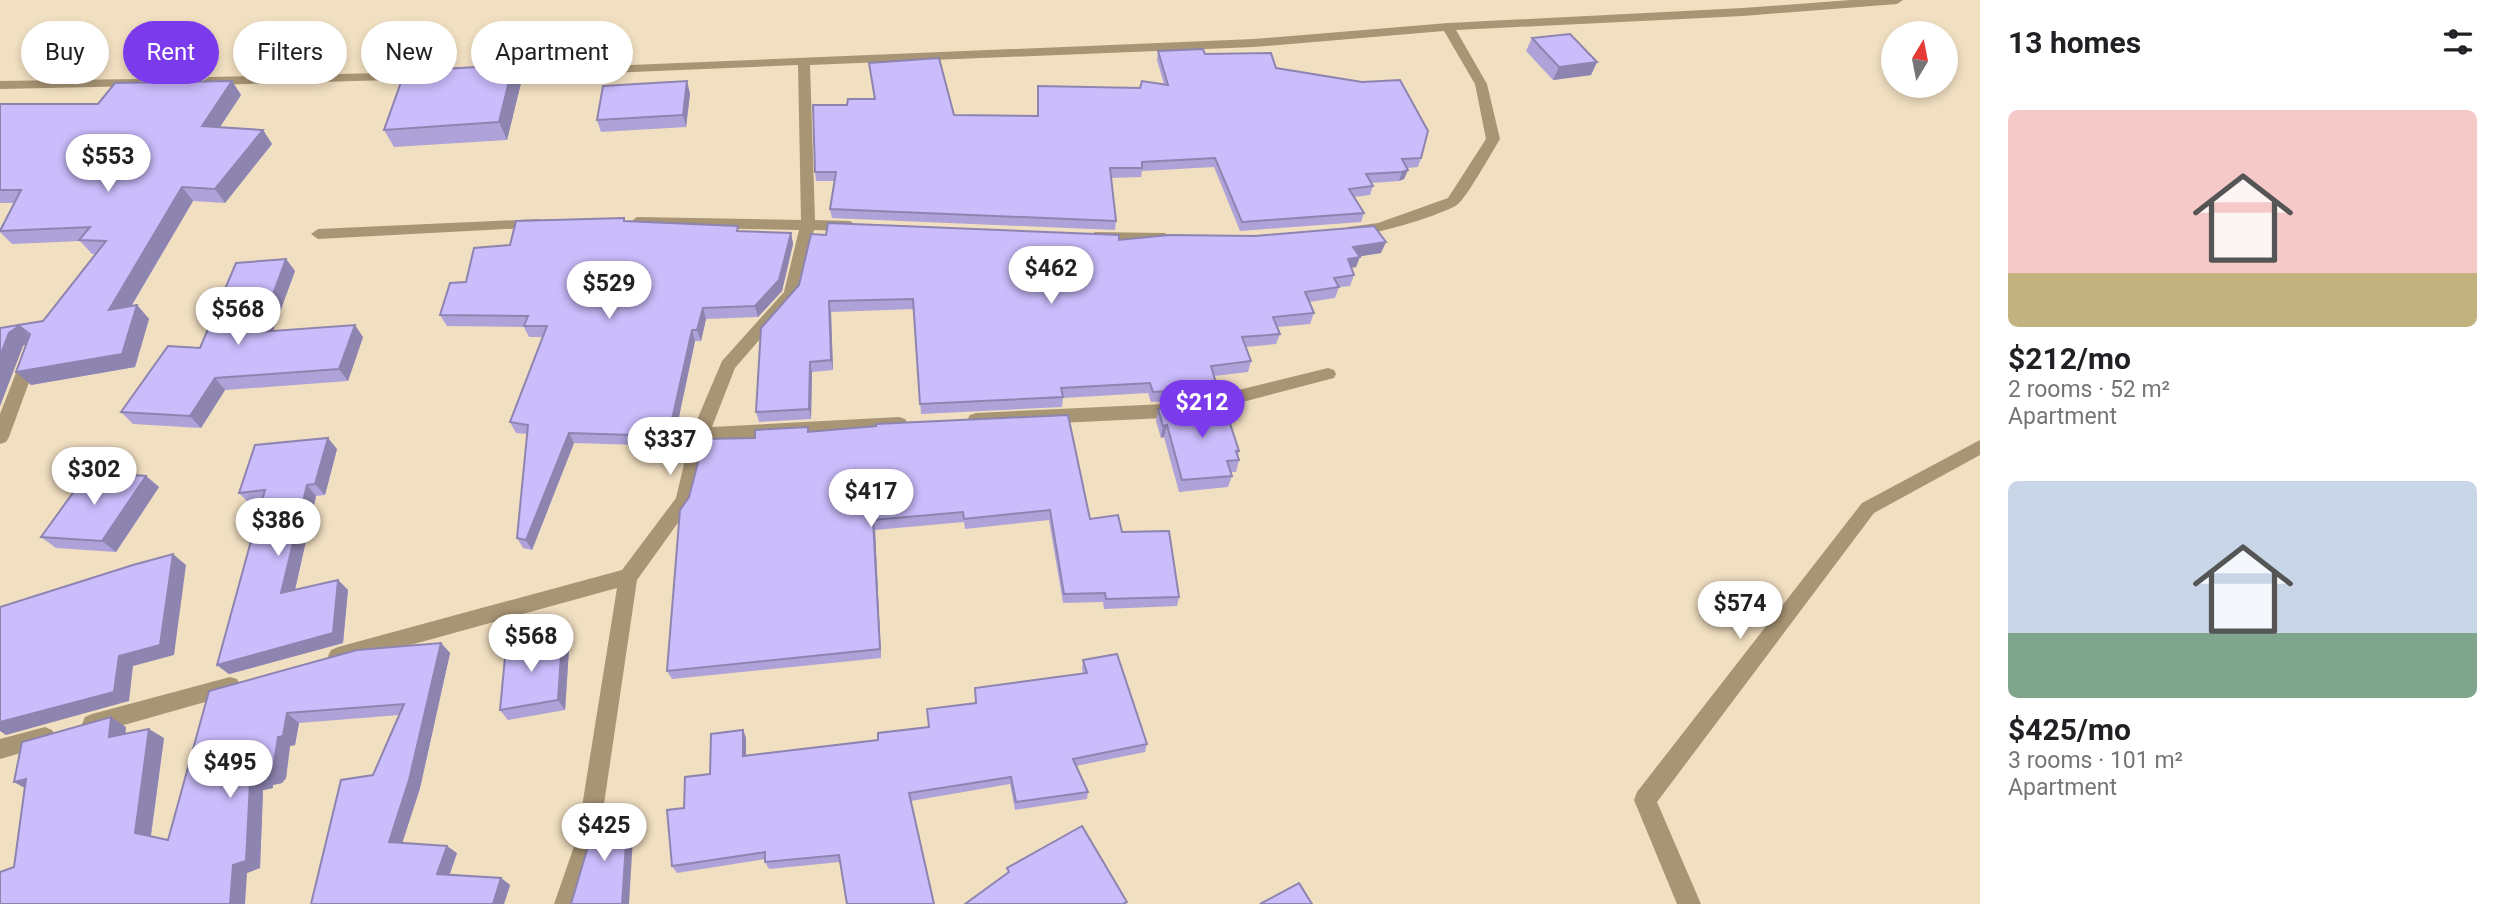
<!DOCTYPE html>
<meta charset="utf-8">
<style>
body{margin:0;font-family:Roboto,sans-serif;background:#f6f6f6;color:#202124;height:100vh;display:flex;flex-direction:column;font-size:26px;white-space:nowrap}
*{box-sizing:border-box;margin:0}
p{font-size:23px;color:#757577}
.icon{flex:none;width:38px;height:38px;fill:none;stroke:currentColor;stroke-width:2;stroke-linecap:round;stroke-linejoin:round}
.map{position:relative;flex:1;overflow:hidden}
.panel{display:flex;flex-direction:column;background:#fff;width:525px}
.panel>*{flex:none}
.top-card{position:absolute;left:21px;top:21px;width:665px;height:63px;display:flex;gap:14px}
.needle{width:46px;rotate:10deg}
.fabs{position:absolute;left:1881px;top:21px;display:grid;gap:14px}
.fabs a{display:grid;place-items:center;width:77px;height:77px;border-radius:50%;background:#fff;box-shadow:0 4px 10px #0003;font-size:35px}
.price{position:absolute;translate:-50% -60px;padding:0 16px;border-radius:24px;background:#fff;color:#222;font-size:23px;line-height:46px;filter:drop-shadow(0 2px 4px #0008)}
.price::after{content:'';position:absolute;left:50%;top:42px;width:21px;height:16px;margin-left:-10px;background:inherit;clip-path:polygon(0 0,100% 0,50% 100%)}
.price.selected{background:#7c3aed;color:#fff}
ul{padding:0;list-style:none}
li{display:grid;align-content:center;gap:14px;height:371px;padding:0 28px}
li span{display:grid;place-items:center;height:217px;border-radius:10px;color:#555}
li>.icon{margin-inline-start:auto}
span .icon{width:126px;height:126px;fill:#fffc;stroke-width:1}
li b{font-size:30px}
h2{display:flex;justify-content:space-between;align-items:center;height:84px;padding:0 28px;font-size:30px}
.pill{padding:0 24px;border-radius:32px;background:#fff;box-shadow:0 4px 10px #0003;font-size:24px;line-height:63px}
.pill.selected{background:#7c3aed;color:#fff}
main{display:flex;flex:1;min-height:0}
.map>svg:first-child{display:block}
</style>
<main>
<div class="map">
<svg width="1980" height="904" viewBox="0 0 1980 904">
<rect width="100%" height="100%" fill="#f1dfc1"/>
<g fill="none" stroke-linecap="round" stroke-linejoin="round">
<!-- minor -->
<g fill="#a89574" fill-rule="evenodd">
<path d="M1851 0H1903L1897 4 1743 16 1456 30 1487 84 1500 139C1492 152 1467 197 1458 204 1446 214 1364 239 1348 235L1346 231 1348 227 1378 223 1448 198 1486 139 1475 84 1444 31 1254 47 810 65 815 220 850 221 857 226 850 231 814 230 799 294 735 368 712 427 899 417 905 419 908 424 905 429 899 431 707 440 690 506 637 580 599 838 578 904H554L577 838 617 588 338 665 331 662 328 656 331 650 338 647 622 570 676 498 691 434 722 361 784 292 799 230 637 227 630 222 637 217 801 220 798 65 492 78 486 74 487 71 1254 39 1448 23 1743 8Z"/>
<path d="M426 72 432 76 431 79 209 85 203 81 209 77Z"/>
<path d="M136 79 141 80V86L0 89V81Z"/>
<path d="M539 219 544 221 546 224 544 227 318 239 311 234 318 229Z"/>
<path d="M1095 232 1165 233 1172 238 1165 243 1090 241 1088 237Z"/>
<path d="M31 349 39 355 9 437 6 442 0 444V414L23 355Z"/>
<path d="M1328 368 1334 370 1336 374 1334 378 1186 417 976 427 970 425 967 420 970 415 976 413 1186 403Z"/>
<path d="M1980 440V455L1874 513 1657 802 1701 904H1677L1634 800 1637 792 1862 503Z"/>
<path d="M230 677 237 679 240 686 237 693 230 695 92 734 85 731 82 724 85 717 92 714Z"/>
<path d="M45 727 52 730 56 737 52 744 0 759V739Z"/>
</g>
</g>
<!-- wall -->
<g fill="#afa2d9">
<path d="M1532 38 1597 62 1591 75 1553 80 1526 51Z"/>
<path d="M1158 51 1205 54 1276 68 1421 158 1418 167 1407 168 1408 170 1404 179 1399 181 1371 183 1373 186 1370 195 1354 197 1364 213 1361 222 1240 231 1214 167 1142 171 1141 177 1111 178 1116 221 1115 230 832 218 830 209 835 181H816L815 172 847 105 874 99 869 63 954 115 1037 116 1140 88 1164 84 1157 60Z"/>
<path d="M232 81 241 95 220 127 263 130 272 144 225 203 193 201 131 307 137 305 149 319 135 367 31 385 26 344 23 346 0 406V328L43 321 95 254H92L80 241 12 244 0 232V229L14 203H0V104H98Z"/>
<path d="M687 81 690 94 686 127 601 132 597 120Z"/>
<path d="M521 83 507 140 394 147 384 130Z"/>
<path d="M624 218 625 221 739 231 791 233 793 244 782 291 758 317 706 319 701 341H695L677 426 669 446 574 443 532 550 523 548 517 538 527 434 516 433 510 422 543 337H529L524 327 447 326 440 315 466 282 510 245Z"/>
<path d="M1119 240 1381 253 1359 256 1356 267 1351 268 1354 275 1350 286 1339 287 1335 298 1309 302 1314 313 1310 324 1277 327 1280 334 1276 344 1245 347 1251 361 1248 372 1214 376 1216 383 1214 393 1186 400 1151 402 1148 393 1063 398 1062 407 921 414 914 309 831 312 833 370 812 372 811 419 759 422 756 412 799 285Z"/>
<path d="M286 259 295 271 273 331 363 337 348 381 225 390 201 428 133 424 121 412 200 348Z"/>
<path d="M1158 409 1239 451 1238 455 1239 460 1236 472H1231L1232 476 1228 487 1179 492 1164 437 1161 438 1156 421Z"/>
<path d="M809 432 1090 519 1122 532 1179 597 1177 606 1104 609 1103 602 1063 603 1049 520 965 529 964 522 875 530 881 658 672 679 667 671Z"/>
<path d="M337 449 325 495 316 496 295 590 338 580 348 590 343 643 229 674 217 665 262 502 249 503 239 493Z"/>
<path d="M146 476 159 487 116 552 56 548 41 537Z"/>
<path d="M562 639 569 649 565 710 508 720 500 710Z"/>
<path d="M441 643 450 653 420 788 402 843 457 853 450 874 501 878 510 885 504 904H311L373 775 399 715 299 723 295 745 290 746 286 778 282 783 273 785V788L263 790 260 868 247 873 14 867 25 788 14 782 126 727 125 734 164 738 151 836 168 840 209 691Z"/>
<path d="M1083 660 1147 744 1145 752 1076 766 1088 792 1087 799 1015 810 1010 784 911 801 840 862 769 869 765 862V859L677 873 672 866 684 808 743 730 746 738V756L878 740 929 727 975 703 1083 674 1082 669Z"/>
</g>
<!-- shaded-wall -->
<g fill="#8e84b0">
<path d="M1597 62 1591 75 1553 80 1559 67Z"/>
<path d="M513 65 521 83 507 140 499 122Z"/>
<path d="M232 81 241 95 212 139 202 126Z"/>
<path d="M687 81 690 94 686 127 683 115Z"/>
<path d="M263 130 272 144 225 203 215 189Z"/>
<path d="M1408 170 1404 179 1399 181 1402 172Z"/>
<path d="M182 187 193 201 121 323 109 310Z"/>
<path d="M791 233 793 244 782 291 758 317 755 306Z"/>
<path d="M1386 242 1381 253 1350 258 1353 247Z"/>
<path d="M1360 257 1356 267 1344 269 1348 259Z"/>
<path d="M286 259 295 271 268 344 259 332Z"/>
<path d="M829 301 831 312 833 370 831 360Z"/>
<path d="M137 305 149 319 135 367 31 385 16 372Z"/>
<path d="M703 308 706 319 701 341 697 330Z"/>
<path d="M355 325 363 337 348 381 339 369Z"/>
<path d="M19 326 33 339 23 346 0 406V356L9 333Z"/>
<path d="M692 330 695 341 677 426 669 446 665 436Z"/>
<path d="M810 362 812 372 811 419 809 409Z"/>
<path d="M215 378 225 390 201 428 190 416Z"/>
<path d="M1216 383 1214 393 1186 400 1188 390Z"/>
<path d="M1167 425 1164 437 1161 438 1163 426Z"/>
<path d="M569 433 574 443 532 550 526 540Z"/>
<path d="M328 438 337 449 325 495 315 484Z"/>
<path d="M146 476 159 487 116 552 102 541Z"/>
<path d="M307 485 316 496 292 603 281 593Z"/>
<path d="M873 520 875 530 881 658 880 649Z"/>
<path d="M173 554 186 565 174 655 133 666 129 701 6 735 0 731V718L119 656Z"/>
<path d="M338 580 348 590 343 643 229 674 217 665Z"/>
<path d="M562 639 569 649 565 710 558 700Z"/>
<path d="M441 643 450 653 420 788 400 850 389 842Z"/>
<path d="M287 713 299 723 295 745 290 746 286 778 282 783 273 785V788L263 790 260 868 247 873 245 904H230L233 865 250 782 260 776Z"/>
<path d="M111 717 126 727 124 746 109 737Z"/>
<path d="M149 729 164 738 150 841 135 833Z"/>
<path d="M743 730 746 738V764L743 756Z"/>
<path d="M26 779 31 791 14 782Z"/>
<path d="M628 813 634 821 629 904H622Z"/>
<path d="M447 846 457 853 447 881 437 874Z"/>
<path d="M501 878 510 885 504 904H493Z"/>
</g>
<!-- building -->
<g fill="#cbbcfc" stroke="#8e84b0" stroke-width="2">
<path d="M1570 34 1597 62 1559 67 1532 38Z"/>
<path d="M1203 49 1205 54 1271 53 1276 68 1362 82 1400 80 1428 131 1421 158 1402 159 1408 170 1402 172 1366 174 1373 186 1349 189 1364 213 1242 222 1215 158 1142 162V168H1110L1116 221 830 209 836 172H815L813 105H847L848 99H875L869 63 939 58 954 115 1038 116V86L1140 88 1142 81 1168 85 1158 51Z"/>
<path d="M513 65 499 122 384 130 405 71Z"/>
<path d="M232 81 202 126 263 130 215 189 182 187 109 310 137 305 122 354 16 372 30 334 19 326 9 333 0 356V328L43 321 106 241 79 240 90 227 0 231 21 190H0V104H98L115 83Z"/>
<path d="M687 81 683 115 597 120 603 86Z"/>
<path d="M624 218V221L738 226 737 231 791 233 779 280 755 306 703 308 697 330H692L673 415 665 436 569 433 526 540 517 538 528 425 510 422 547 326H524L528 316 440 315 450 283 466 282 474 248 510 245 516 221Z"/>
<path d="M828 223 1119 235V240L1169 235 1255 236 1374 226 1386 242 1353 247 1360 257 1348 259 1354 275 1334 278 1339 287 1305 292 1314 313 1273 317 1280 334 1242 337 1251 361 1211 366 1216 383 1188 390 1153 392 1150 383 1061 388 1063 397 920 404 913 299 829 301 831 360 810 362 809 409 756 412 761 328 799 285 811 234 826 235Z"/>
<path d="M286 259 259 332 355 325 339 369 215 378 190 416 121 412 168 346 200 348 236 263Z"/>
<path d="M1222 399 1239 451H1236L1239 460 1227 461 1232 476 1182 480 1167 425 1163 426 1158 409 1189 408Z"/>
<path d="M1068 415 1090 519 1118 515 1122 532 1169 531 1179 597 1106 599 1105 593 1064 594 1050 510 964 519 963 512 873 520 880 649 667 671 680 510 689 497 704 439 755 438V430L808 427V432L876 426V424Z"/>
<path d="M328 438 315 484 307 485 281 593 338 580 333 633 217 665 265 490 239 493 255 445Z"/>
<path d="M88 472 146 476 102 541 41 537Z"/>
<path d="M173 554 160 645 119 656 114 692 0 722V607L133 565Z"/>
<path d="M562 639 558 700 500 710 506 647Z"/>
<path d="M441 643 409 780 389 842 447 846 437 874 501 878 493 904H311L341 780 373 775 404 704 287 713 283 736 278 737 273 769 269 774 260 776V780L250 782 246 861 233 865 230 904H0V872L14 867 26 779 14 782 22 742 111 717 109 737 149 729 135 833 168 840 209 691 357 650Z"/>
<path d="M1117 654 1147 744 1073 759 1088 792 1016 802 1011 777 909 793 934 904H847L839 855 765 862V852L672 866 667 810 684 808 685 777 710 774 711 734 743 730V756L878 740V733L929 727 927 709 976 703 975 688 1087 673 1083 660Z"/>
<path d="M628 813 622 904H571L597 816Z"/>
<path d="M1082 826 1127 902 1123 904H965L1009 872 1007 868Z"/>
<path d="M1299 883 1312 904H1260Z"/>
</g>
</svg>
<div class="fabs">
<a><svg class="needle" viewBox="-14 -14 28 28"><path d="M0-13l5 13h-10z" fill="#e53935"/><path d="M0 13l5-13h-10z" fill="#757577"/></svg></a>
</div>
<b class="price" style="left:108px;top:194px">$553</b>
<b class="price" style="left:1051px;top:306px">$462</b>
<b class="price" style="left:609px;top:321px">$529</b>
<b class="price" style="left:238px;top:347px">$568</b>
<b class="price selected" style="left:1202px;top:440px">$212</b>
<b class="price" style="left:670px;top:477px">$337</b>
<b class="price" style="left:94px;top:507px">$302</b>
<b class="price" style="left:871px;top:529px">$417</b>
<b class="price" style="left:278px;top:558px">$386</b>
<b class="price" style="left:1740px;top:641px">$574</b>
<b class="price" style="left:531px;top:674px">$568</b>
<b class="price" style="left:230px;top:800px">$495</b>
<b class="price" style="left:604px;top:863px">$425</b>
<div class="top-card">
<a class="pill">Buy</a>
<a class="pill selected">Rent</a>
<a class="pill">Filters</a>
<a class="pill">New</a>
<a class="pill">Apartment</a>
</div>
</div>
<section class="panel">
<h2>13 homes<svg class="icon" aria-label="filters" viewBox="0 0 24 24"><path d="M4 7h16M4 17h16"/><circle cx="9" cy="7" r="2"/><circle cx="15" cy="17" r="2"/></svg></h2>
<ul>
<li><span style="background:linear-gradient(#f6c9c9 75%,#c2b280 0)"><svg class="icon" aria-label="home" viewBox="0 0 24 24"><path d="M3 11l9-7 9 7M6 9v11h12V9"/></svg></span><div><b>$212/mo</b><p>2 rooms · 52 m²</p><p>Apartment</p></div></li>
<li><span style="background:linear-gradient(#c9d6e8 70%,#7fa58c 0)"><svg class="icon" aria-label="home" viewBox="0 0 24 24"><path d="M3 11l9-7 9 7M6 9v11h12V9"/></svg></span><div><b>$425/mo</b><p>3 rooms · 101 m²</p><p>Apartment</p></div></li>
</ul>
</section>
</main>
